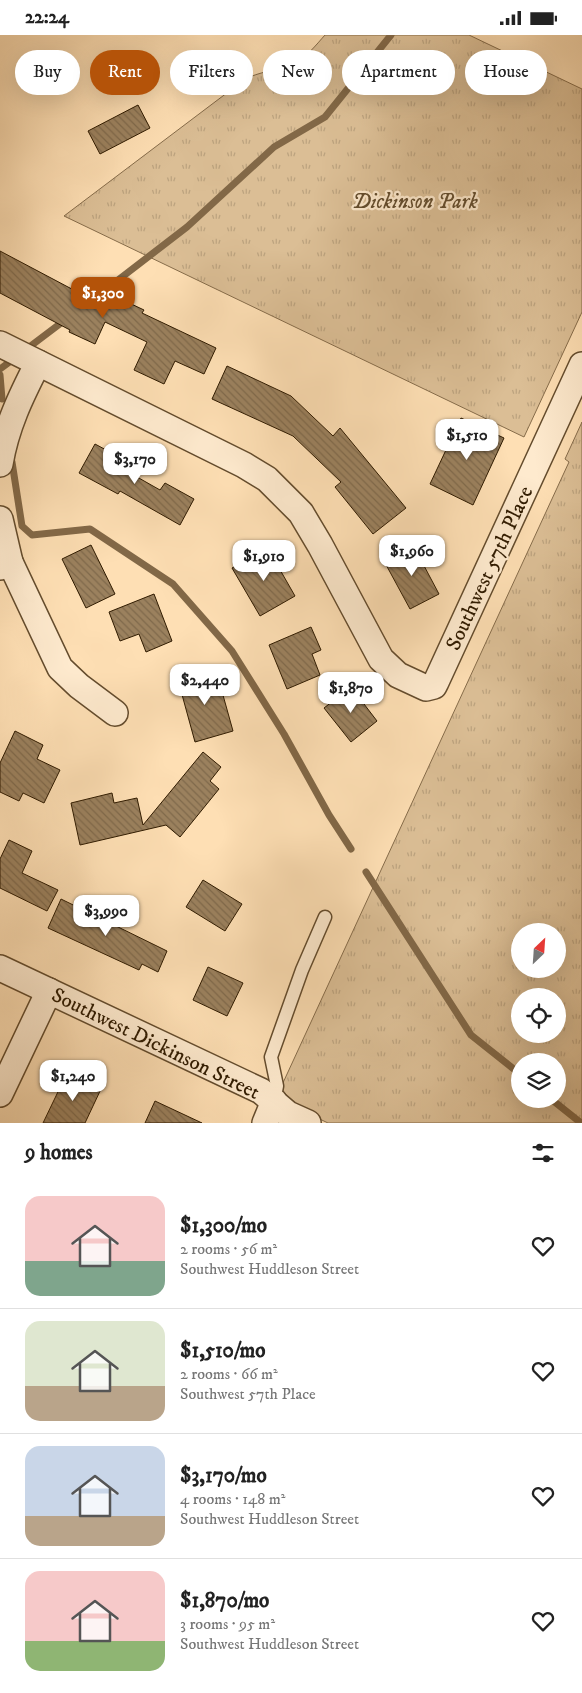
<!DOCTYPE html>
<meta charset="utf-8">
<style>
body{margin:0;font-family:"IM FELL DW Pica",serif;background:#f6f6f6;color:#222;height:100vh;display:flex;flex-direction:column;font-size:19px;white-space:nowrap}
*{box-sizing:border-box;margin:0}
p{font-size:16px;color:#767676}
.icon{flex:none;width:28px;height:28px;fill:none;stroke:currentColor;stroke-width:2;stroke-linecap:round;stroke-linejoin:round}
.map{position:relative;height:1088px;overflow:hidden}
.details{display:flex;flex-direction:column;background:#fff;flex:1}
.details>*{flex:none}
.banner{position:absolute;left:15px;top:15px;width:552px;height:45px;display:flex;gap:10px}
.needle{width:32px;rotate:25deg}
.controls{position:absolute;left:511px;top:888px;display:grid;gap:10px}
.controls a{display:grid;place-items:center;width:55px;height:55px;border-radius:50%;background:#fff;box-shadow:0 5px 20px #0002;font-size:25px}
.price{position:absolute;translate:-50% -42px;padding:0 11px;border-radius:10px;background:#fff;color:#222;font-size:16px;line-height:32px;filter:drop-shadow(0 1px 2px #0008)}
.price::after{content:'';position:absolute;left:50%;top:30px;width:15px;height:11px;margin-left:-8px;background:inherit;clip-path:polygon(0 0,100% 0,50% 100%)}
.price.selected{background:#b45309;color:#fff}
ul{padding:0;list-style:none}
li{display:flex;align-items:center;gap:15px;height:125px;padding:0 25px}
li+li{border-top:1px solid #e0e0e0}
li span{display:grid;place-items:center;flex:none;width:140px;height:100px;border-radius:15px;color:#555}
li>.icon{margin-inline-start:auto}
span .icon{width:60px;height:60px;fill:#fffc;stroke-width:1}
li b{font-size:21px}
h2{display:flex;justify-content:space-between;align-items:center;height:60px;padding:0 25px;font-size:21px}
.tag{padding:0 18px;border-radius:22px;background:#fff;box-shadow:0 5px 20px #0002;font-size:18px;line-height:45px}
.tag.selected{background:#b45309;color:#fff}
.status{display:flex;justify-content:space-between;align-items:center;height:35px;padding:0 25px;background:#fff;direction:ltr}
.status svg{height:14px;fill:currentColor}
.map>svg:first-child{display:block}
</style>
<div class="status"><b>22:24</b><svg viewBox="0 0 49 12"><path d="M0 12V9h3v3zM5 12V6h3v6zM10 12V3h3v9zM15 12V0h3v12zM26 1h20v11H26zM47 4h2v5h-2z"/></svg></div>
<div class="map">
<svg width="582" height="1088" viewBox="0 0 582 1088">
<defs>
<pattern id="grass-tufts" width="24" height="20" patternUnits="userSpaceOnUse" patternTransform="scale(1.25)"><rect width="24" height="20" fill="#dbbe95"/><path d="M3 7l-1-3M5 7V3M7 7l1-3M15 17l-1-3M17 17v-4M19 17l1-3" fill="none" stroke="#bca37f"/></pattern>
<pattern id="building-back-hatch" width="6" height="6" patternUnits="userSpaceOnUse" patternTransform="scale(1.25)"><rect width="6" height="6" fill="#9b815e"/><path d="M-1 5l2 2M0 0l6 6M5-1l2 2" fill="none" stroke="#7f694b"/></pattern>
</defs>
<rect width="100%" height="100%" fill="#fedfb4"/>
<filter id="stains"><feTurbulence type="fractalNoise" baseFrequency=".004" numOctaves="4"/><feColorMatrix values="0 0 0 0 .2 0 0 0 0 .09 0 0 0 0 .02 0 0 0 .5 -.17"/></filter>
<radialGradient id="worn" r=".72"><stop offset=".6" stop-color="#630" stop-opacity="0"/><stop offset="1" stop-color="#630" stop-opacity=".3"/></radialGradient>
<!-- grass -->
<g fill="url(#grass-tufts)" stroke="#866c4a" fill-rule="evenodd">
<path d="M325 0H469L582 54V277L524 402 64 181 244 45C259 36 277 36 293 29 306 23 316 10 325 0Z"/>
<path d="M582 387V1088H328L276 1063 569 427 565 424ZM520 896H558V934H520ZM520 961H558V999H520ZM520 1026H558V1064H520Z"/>
</g>
<g fill="none" stroke-linecap="round" stroke-linejoin="round">
<!-- stream -->
<g stroke="#826847" stroke-width="7">
<path d="M96 262 187 192 274 112 325 82 391 0"/>
<path d="M24 316 65 285"/>
<path d="M0 334 15 323"/>
<path d="M0 340 2 364"/>
<path d="M12 427 22 491 32 500 90 494 173 549 232 616 284 699 329 780 351 814"/>
<path d="M366 837 471 1000 520 1039"/>
<path d="M551 1064 581 1088"/>
</g>
</g>
<!-- building -->
<g fill="url(#building-back-hatch)" stroke="#301b00">
<path d="M138 70 150 93 100 119 88 96Z"/>
<path d="M0 216 85 261 91 250 144 275 142 278 216 313 204 339 175 326 164 349 134 335 147 307 105 287 95 309 69 297 70 295 0 258Z"/>
<path d="M227 331 291 361 333 401 340 393 406 473 373 499 335 452 341 447 293 401 212 364Z"/>
<path d="M461 383 504 403 473 470 430 449Z"/>
<path d="M95 409 134 430 130 438 160 455 165 448 194 464 180 490 120 456 118 459 79 438Z"/>
<path d="M91 510 115 559 86 573 62 524Z"/>
<path d="M413 510 439 559 410 574 384 526Z"/>
<path d="M267 512 295 561 260 581 232 533Z"/>
<path d="M154 559 172 606 146 617 139 599 120 606 109 577Z"/>
<path d="M311 592 321 615 312 619 320 640 287 654 269 610Z"/>
<path d="M216 635 233 696 195 707 178 645Z"/>
<path d="M351 652 377 686 351 707 324 673Z"/>
<path d="M15 696 43 710 37 724 60 735 44 768 23 758 19 766 0 757V728Z"/>
<path d="M203 717 221 732 210 746 219 754 180 802 166 790 80 810 71 768 112 758 114 768 137 763 143 790Z"/>
<path d="M9 805 32 816 22 838 58 855 47 876 0 853V824Z"/>
<path d="M203 845 242 869 225 896 186 872Z"/>
<path d="M61 864 167 916 158 937 142 929 139 935 48 893Z"/>
<path d="M208 932 243 948 227 981 193 965Z"/>
<path d="M67 1038 101 1054 85 1088H43Z"/>
<path d="M155 1066 202 1088H145Z"/>
</g>
<g fill="none" stroke-linecap="round" stroke-linejoin="round">
<!-- lane casing -->
<g stroke="#644c2d" stroke-width="15">
<path id="lane" d="M274 1066 277 1051 271 1022 302 935 325 882"/>
</g>
<!-- street casing -->
<g stroke="#644c2d" stroke-width="28">
<g id="street">
<path d="M0 309 244 430 267 444 301 478 320 510 381 624 398 640 426 653 434 651 436 647 582 330"/>
<path d="M0 429C6 392 21 361 38 328"/>
<path d="M0 484 10 527 0 532"/>
<path d="M10 527 60 633 79 651 115 678"/>
<path d="M0 933 261 1056 288 1079 308 1088"/>
<path d="M0 1059 49 956"/>
<path d="M265 1088 274 1066"/>
</g>
</g>
<!-- lane -->
<use href="#lane" stroke="#feeace" stroke-width="12"/>
<!-- street -->
<use href="#street" stroke="#feeace" stroke-width="25"/>
</g>
<g text-anchor="middle" stroke-width="4.5" stroke-linejoin="round" paint-order="stroke">
<!-- park labels -->
<g font-size="21" font-style="italic" fill="#634c2d" stroke="#feeace">
<text x="415" y="173">Dickinson Park</text>
</g>
<!-- street labels -->
<g font-size="21" fill="#301b00" stroke="#feeace">
<text transform="translate(489 533) rotate(-65)" y="7">Southwest 57th Place</text>
<text transform="translate(156 1008) rotate(26)" y="7">Southwest Dickinson Street</text>
</g>
</g>
<rect width="100%" height="100%" filter="url(#stains)"/>
<rect width="100%" height="100%" fill="url(#worn)"/>
</svg>
<div class="controls">
<a><svg class="needle" viewBox="-14 -14 28 28"><path d="M0-13l5 13h-10z" fill="#e53935"/><path d="M0 13l5-13h-10z" fill="#767676"/></svg></a>
<a><svg class="icon" aria-label="locate" viewBox="0 0 24 24"><circle cx="12" cy="12" r="6"/><path d="M12 2v4M12 18v4M2 12h4M18 12h4"/></svg></a>
<a><svg class="icon" aria-label="layers" viewBox="0 0 24 24"><path d="M12 4l9 5-9 5-9-5zM3 14l9 5 9-5"/></svg></a>
</div>
<b class="price selected" style="left:103px;top:284px">$1,300</b>
<b class="price" style="left:467px;top:426px">$1,510</b>
<b class="price" style="left:135px;top:450px">$3,170</b>
<b class="price" style="left:412px;top:542px">$1,960</b>
<b class="price" style="left:264px;top:547px">$1,910</b>
<b class="price" style="left:205px;top:671px">$2,440</b>
<b class="price" style="left:351px;top:679px">$1,870</b>
<b class="price" style="left:106px;top:902px">$3,990</b>
<b class="price" style="left:73px;top:1067px">$1,240</b>
<div class="banner">
<a class="tag">Buy</a>
<a class="tag selected">Rent</a>
<a class="tag">Filters</a>
<a class="tag">New</a>
<a class="tag">Apartment</a>
<a class="tag">House</a>
</div>
</div>
<section class="details">
<h2>9 homes<svg class="icon" aria-label="filters" viewBox="0 0 24 24"><path d="M4 7h16M4 17h16"/><circle cx="9" cy="7" r="2"/><circle cx="15" cy="17" r="2"/></svg></h2>
<ul>
<li><span style="background:linear-gradient(#f6c9c9 65%,#7fa58c 0)"><svg class="icon" aria-label="home" viewBox="0 0 24 24"><path d="M3 11l9-7 9 7M6 9v11h12V9"/></svg></span><div><b>$1,300/mo</b><p>2 rooms · 56 m²</p><p>Southwest Huddleson Street</p></div><svg class="icon" aria-label="heart" viewBox="0 0 24 24"><path d="M12 20l-8-8c-3-5 5-10 8-4 3-6 11-1 8 4z"/></svg></li>
<li><span style="background:linear-gradient(#dfe7d0 65%,#b9a48a 0)"><svg class="icon" aria-label="home" viewBox="0 0 24 24"><path d="M3 11l9-7 9 7M6 9v11h12V9"/></svg></span><div><b>$1,510/mo</b><p>2 rooms · 66 m²</p><p>Southwest 57th Place</p></div><svg class="icon" aria-label="heart" viewBox="0 0 24 24"><path d="M12 20l-8-8c-3-5 5-10 8-4 3-6 11-1 8 4z"/></svg></li>
<li><span style="background:linear-gradient(#c9d6e8 70%,#b9a48a 0)"><svg class="icon" aria-label="home" viewBox="0 0 24 24"><path d="M3 11l9-7 9 7M6 9v11h12V9"/></svg></span><div><b>$3,170/mo</b><p>4 rooms · 148 m²</p><p>Southwest Huddleson Street</p></div><svg class="icon" aria-label="heart" viewBox="0 0 24 24"><path d="M12 20l-8-8c-3-5 5-10 8-4 3-6 11-1 8 4z"/></svg></li>
<li><span style="background:linear-gradient(#f6c9c9 70%,#8fb573 0)"><svg class="icon" aria-label="home" viewBox="0 0 24 24"><path d="M3 11l9-7 9 7M6 9v11h12V9"/></svg></span><div><b>$1,870/mo</b><p>3 rooms · 95 m²</p><p>Southwest Huddleson Street</p></div><svg class="icon" aria-label="heart" viewBox="0 0 24 24"><path d="M12 20l-8-8c-3-5 5-10 8-4 3-6 11-1 8 4z"/></svg></li>
</ul>
</section>
